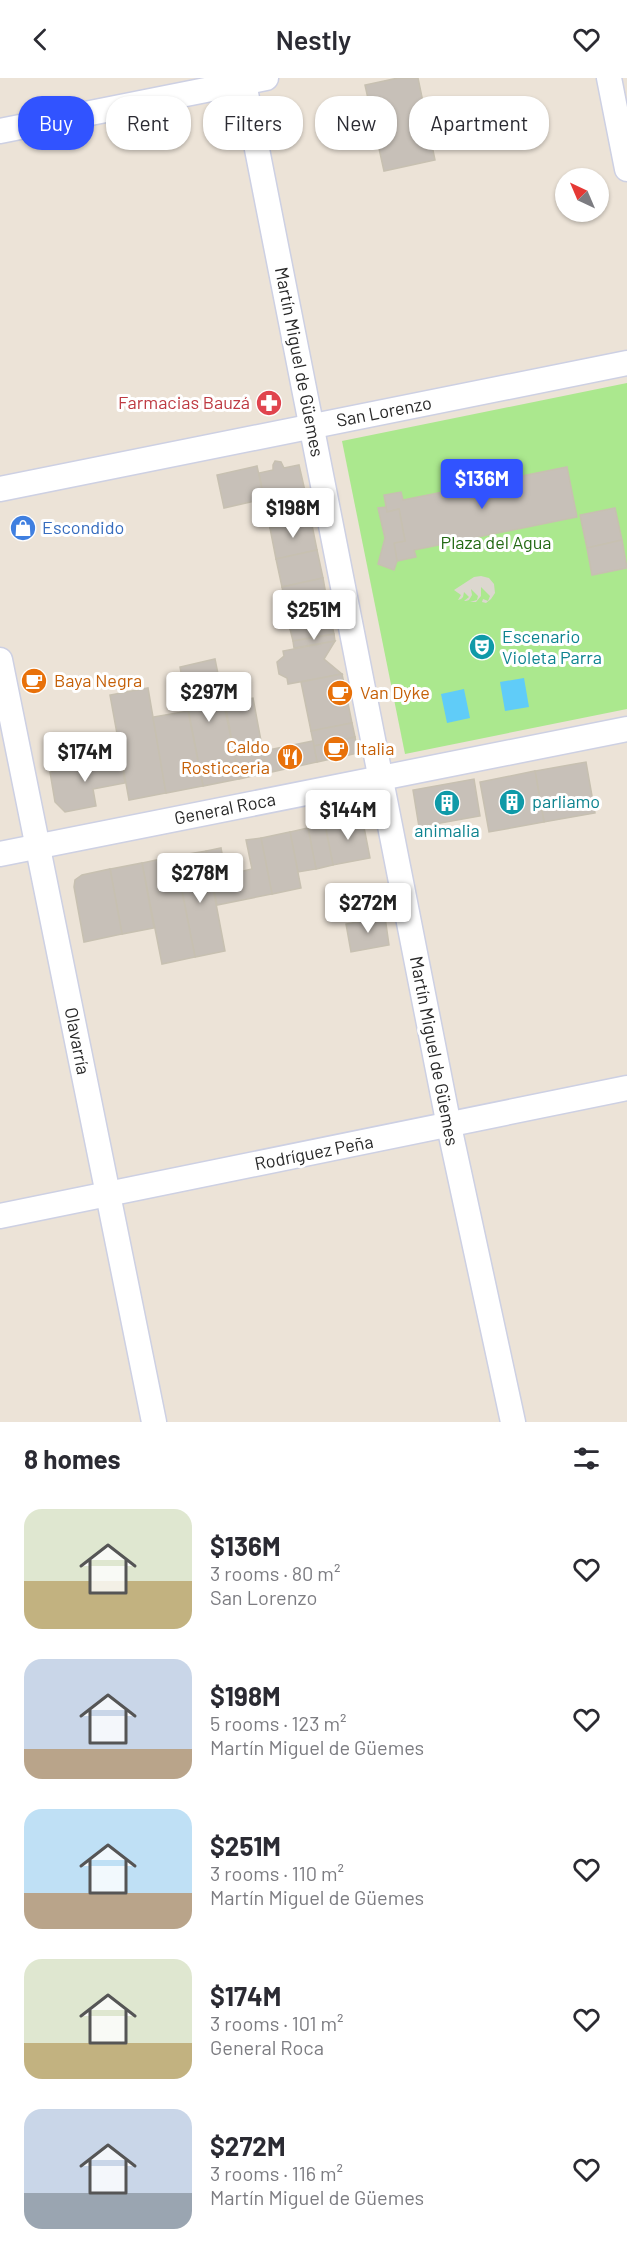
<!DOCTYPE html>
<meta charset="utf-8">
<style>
body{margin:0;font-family:Barlow,sans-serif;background:#f2f2f3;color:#2b2b33;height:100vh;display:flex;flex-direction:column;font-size:22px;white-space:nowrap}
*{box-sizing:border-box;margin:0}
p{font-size:20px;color:#7c7c81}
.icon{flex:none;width:33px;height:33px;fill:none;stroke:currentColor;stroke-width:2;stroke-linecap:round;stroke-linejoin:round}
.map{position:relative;height:1344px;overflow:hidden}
.sheet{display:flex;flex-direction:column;background:#fff;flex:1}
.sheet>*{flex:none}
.hud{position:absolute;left:18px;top:18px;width:591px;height:54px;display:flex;gap:12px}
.needle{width:39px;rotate:316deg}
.controls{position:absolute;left:555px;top:90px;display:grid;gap:12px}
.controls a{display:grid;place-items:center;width:54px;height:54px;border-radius:50%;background:#fff;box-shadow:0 2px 4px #0004;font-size:30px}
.price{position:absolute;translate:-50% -51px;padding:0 14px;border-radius:6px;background:#fff;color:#222;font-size:20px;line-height:39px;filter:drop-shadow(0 2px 3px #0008)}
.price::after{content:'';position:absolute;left:50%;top:36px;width:18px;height:14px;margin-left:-9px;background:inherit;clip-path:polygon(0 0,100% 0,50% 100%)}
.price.active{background:#3153ff;color:#fff}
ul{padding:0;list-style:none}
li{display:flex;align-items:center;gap:18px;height:150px;padding:0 24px}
li span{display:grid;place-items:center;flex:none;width:168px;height:120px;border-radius:18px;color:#555}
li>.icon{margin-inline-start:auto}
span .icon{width:72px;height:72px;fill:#fffc;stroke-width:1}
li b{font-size:26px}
h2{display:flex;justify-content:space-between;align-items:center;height:72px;padding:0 24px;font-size:26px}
.tag{padding:0 21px;border-radius:24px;background:#fff;box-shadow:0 2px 4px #0004;font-size:21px;line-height:54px}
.tag.active{background:#3153ff;color:#fff}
header{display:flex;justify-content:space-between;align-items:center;height:78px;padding:0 24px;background:#fff;font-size:27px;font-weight:600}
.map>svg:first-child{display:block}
</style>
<header><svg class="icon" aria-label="back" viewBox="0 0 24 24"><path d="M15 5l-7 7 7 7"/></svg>Nestly<svg class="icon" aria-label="heart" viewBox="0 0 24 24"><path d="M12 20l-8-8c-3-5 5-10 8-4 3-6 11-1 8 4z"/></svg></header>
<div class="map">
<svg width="627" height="1344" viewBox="0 0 627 1344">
<rect width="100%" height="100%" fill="#ece3d7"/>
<!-- green -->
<path fill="#abe88e" d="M627 305V631L405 676 342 363Z"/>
<!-- plaza -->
<path fill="#dcd7cf" d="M481 498 489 500 494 506 495 515 491 521 486 525 482 524 483 521 488 523 490 518 481 509V518L476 524H470L477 522 478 518 471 511 472 517 469 522 466 523H464L469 519 464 514 463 519 461 521 458 522 461 517 454 512 474 499Z"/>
<!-- water -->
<g fill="#60ccf8">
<path d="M524 600 529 629 505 633 500 604Z"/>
<path d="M464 611 470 640 447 645 441 616Z"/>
</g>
<!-- building -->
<g fill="#c7c0b8" stroke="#c7c0b1" stroke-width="1.5">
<path d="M398 0H418L435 82 384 93 365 7Z"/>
<path d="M275 383 281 384 284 390 299 387 305 413 264 421 259 395 273 392V387Z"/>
<path d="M257 388 264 421 224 430 217 397Z"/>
<path d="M567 389 577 439 414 472 416 479 397 483 394 465 405 463 399 431 387 434 384 417 401 414 403 422Z"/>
<path d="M305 413 311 442 270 450 264 421Z"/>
<path d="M386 429 387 434 399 431 405 463 394 465 397 483 394 492 378 486 385 460 378 430Z"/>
<path d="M615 430 622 462 587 470 580 437Z"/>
<path d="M311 442 317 472 276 481 270 450Z"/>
<path d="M622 462 627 490 592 497 587 470Z"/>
<path d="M317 472 323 500 282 509 276 481Z"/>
<path d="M323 500 328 528 287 536 282 509Z"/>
<path d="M328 528 331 543 290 551 287 536Z"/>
<path d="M331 543 334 556 293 563 290 551Z"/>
<path d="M334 556 335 563 294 570 293 563Z"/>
<path d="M335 563 324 581 342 596 288 606 287 600 279 596 277 584 284 578 283 573Z"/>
<path d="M215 581 239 701 203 708 180 589Z"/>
<path d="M342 596 352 645 311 653 301 604Z"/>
<path d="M148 610 166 715 129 722 110 617Z"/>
<path d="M253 620 267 695 239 701 225 625Z"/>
<path d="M188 633 203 708 166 715 153 639Z"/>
<path d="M352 645 355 659 314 668 311 653Z"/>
<path d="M355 659 358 675 317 684 314 668Z"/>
<path d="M313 663 317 684 267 695 263 673Z"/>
<path d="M121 679 125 705 93 711 96 728 65 734 55 724 50 694Z"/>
<path d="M586 684 595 735 544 744 535 693Z"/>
<path d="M535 693 544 744 489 754 480 704Z"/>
<path d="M474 701 480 738 419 749 413 712Z"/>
<path d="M362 739 370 780 333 787 325 747Z"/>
<path d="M325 747 333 787 316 791 308 750Z"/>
<path d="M308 750 316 791 298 794 290 754Z"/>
<path d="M290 754 301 810 272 816 261 760Z"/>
<path d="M261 760 272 816 217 827 206 773 221 770 226 797 252 791 246 762Z"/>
<path d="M206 773 225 873 195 879 175 778Z"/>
<path d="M175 778 195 879 162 886 142 785Z"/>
<path d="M142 785 154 850 122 856 110 791Z"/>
<path d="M110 791 122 856 84 864 74 809 75 802 82 797Z"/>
<path d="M385 839 389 867 351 874 346 846Z"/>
</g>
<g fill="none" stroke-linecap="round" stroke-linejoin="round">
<!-- minor casing -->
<g stroke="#cdd0e3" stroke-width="27">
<g id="minor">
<path d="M243 0 449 1048 513 1344"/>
<path d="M609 0 627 91"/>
<path d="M0 53 266 0"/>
<path d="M0 411 627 285"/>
<path d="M0 582 154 1344"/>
<path d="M0 776 627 651"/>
<path d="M0 1138 627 1010"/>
</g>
</g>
<!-- minor -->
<use href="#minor" stroke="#fff" stroke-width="24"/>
</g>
<!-- icons -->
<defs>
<g id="pharmacy-disc" transform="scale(1.35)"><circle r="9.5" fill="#e0444e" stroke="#fff"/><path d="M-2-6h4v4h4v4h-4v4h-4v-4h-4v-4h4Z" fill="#fff"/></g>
<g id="shop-disc" transform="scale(1.35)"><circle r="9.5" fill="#3f7fe0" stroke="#fff"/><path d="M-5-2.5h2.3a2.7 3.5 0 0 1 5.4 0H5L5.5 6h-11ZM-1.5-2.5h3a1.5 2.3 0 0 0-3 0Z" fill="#fff"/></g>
<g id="theatre-disc" transform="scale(1.35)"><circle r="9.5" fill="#0f9aa8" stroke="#fff"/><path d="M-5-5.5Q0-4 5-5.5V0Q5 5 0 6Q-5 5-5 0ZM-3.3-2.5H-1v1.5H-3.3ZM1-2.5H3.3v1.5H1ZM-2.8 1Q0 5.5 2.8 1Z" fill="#fff"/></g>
<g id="cafe-disc" transform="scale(1.35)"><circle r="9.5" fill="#e8710a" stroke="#fff"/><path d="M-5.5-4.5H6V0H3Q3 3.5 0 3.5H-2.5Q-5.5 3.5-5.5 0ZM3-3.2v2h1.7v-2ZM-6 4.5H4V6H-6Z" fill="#fff"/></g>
<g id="restaurant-disc" transform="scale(1.35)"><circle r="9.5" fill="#e8710a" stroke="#fff"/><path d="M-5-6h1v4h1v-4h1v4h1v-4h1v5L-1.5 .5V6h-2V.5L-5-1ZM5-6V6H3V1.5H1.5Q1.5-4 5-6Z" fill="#fff"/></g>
<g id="building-disc" transform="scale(1.35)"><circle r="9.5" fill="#0f9aa8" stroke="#fff"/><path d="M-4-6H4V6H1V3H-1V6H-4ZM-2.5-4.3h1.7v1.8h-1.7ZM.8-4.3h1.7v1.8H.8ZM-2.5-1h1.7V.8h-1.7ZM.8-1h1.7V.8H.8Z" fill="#fff"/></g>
</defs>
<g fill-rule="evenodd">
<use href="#pharmacy-disc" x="269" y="325"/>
<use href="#shop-disc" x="23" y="450"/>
<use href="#theatre-disc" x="482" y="569"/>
<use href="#cafe-disc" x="34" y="603"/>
<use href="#cafe-disc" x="340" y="615"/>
<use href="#cafe-disc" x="336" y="671"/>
<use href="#restaurant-disc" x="290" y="679"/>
<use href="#building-disc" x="512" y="724"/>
<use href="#building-disc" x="447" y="725"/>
</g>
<g text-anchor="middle" stroke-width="6" stroke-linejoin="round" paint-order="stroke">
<!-- street labels -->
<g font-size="18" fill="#282828" stroke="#fff">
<text transform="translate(299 284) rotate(79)" y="6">Martín Miguel de Güemes</text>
<text transform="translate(384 334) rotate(-11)" y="6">San Lorenzo</text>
<text transform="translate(225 731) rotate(-11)" y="6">General Roca</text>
<text transform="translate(77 963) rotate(79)" y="6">Olavarría</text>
<text transform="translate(434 973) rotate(79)" y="6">Martín Miguel de Güemes</text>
<text transform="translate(314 1075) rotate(-11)" y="6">Rodríguez Peña</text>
</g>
<!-- health labels -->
<g font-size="18" fill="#be3a42" stroke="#fff" text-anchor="end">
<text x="250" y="331">Farmacias Bauzá</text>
</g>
<!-- shop labels -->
<g font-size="18" fill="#366cbe" stroke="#fff" text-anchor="start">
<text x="42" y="456">Escondido</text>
</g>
<!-- park labels -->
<g font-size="18" fill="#236913" stroke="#fff">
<text x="496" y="471">Plaza del Agua</text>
</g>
<!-- culture labels -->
<g font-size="18" fill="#0d838f" stroke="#fff" text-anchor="start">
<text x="502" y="565">Escenario<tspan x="502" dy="21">Violeta Parra</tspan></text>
<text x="532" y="730">parliamo</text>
<text x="447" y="759" text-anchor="middle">animalia</text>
</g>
<!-- food labels -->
<g font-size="18" fill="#c56008" stroke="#fff" text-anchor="start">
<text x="54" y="609">Baya Negra</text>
<text x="360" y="621">Van Dyke</text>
<text x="270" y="675" text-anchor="end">Caldo<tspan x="270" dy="21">Rosticceria</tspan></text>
<text x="356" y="677">Italia</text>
</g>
</g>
</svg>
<div class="controls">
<a><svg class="needle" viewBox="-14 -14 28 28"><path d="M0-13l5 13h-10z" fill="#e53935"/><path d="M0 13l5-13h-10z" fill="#7c7c81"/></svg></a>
</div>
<b class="price active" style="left:482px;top:432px">$136M</b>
<b class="price" style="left:293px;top:461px">$198M</b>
<b class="price" style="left:314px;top:563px">$251M</b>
<b class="price" style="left:209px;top:645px">$297M</b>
<b class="price" style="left:85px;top:705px">$174M</b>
<b class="price" style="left:348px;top:763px">$144M</b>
<b class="price" style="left:200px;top:826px">$278M</b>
<b class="price" style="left:368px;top:856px">$272M</b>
<div class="hud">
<a class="tag active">Buy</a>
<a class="tag">Rent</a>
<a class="tag">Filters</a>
<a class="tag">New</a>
<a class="tag">Apartment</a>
</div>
</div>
<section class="sheet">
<h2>8 homes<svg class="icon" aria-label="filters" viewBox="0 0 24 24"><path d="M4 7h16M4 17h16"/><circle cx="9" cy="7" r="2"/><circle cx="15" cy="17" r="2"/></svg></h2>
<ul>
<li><span style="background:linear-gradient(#dfe7d0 60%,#c2b280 0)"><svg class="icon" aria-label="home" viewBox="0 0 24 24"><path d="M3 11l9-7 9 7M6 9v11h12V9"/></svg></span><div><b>$136M</b><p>3 rooms · 80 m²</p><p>San Lorenzo</p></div><svg class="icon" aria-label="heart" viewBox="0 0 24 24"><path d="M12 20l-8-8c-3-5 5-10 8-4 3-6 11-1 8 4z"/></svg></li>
<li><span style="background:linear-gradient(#c9d6e8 75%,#b9a48a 0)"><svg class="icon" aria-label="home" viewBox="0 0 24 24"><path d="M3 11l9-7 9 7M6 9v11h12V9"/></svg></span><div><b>$198M</b><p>5 rooms · 123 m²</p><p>Martín Miguel de Güemes</p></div><svg class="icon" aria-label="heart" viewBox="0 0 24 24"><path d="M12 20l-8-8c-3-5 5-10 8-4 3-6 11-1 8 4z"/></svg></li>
<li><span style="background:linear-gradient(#bfe0f5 70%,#b9a48a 0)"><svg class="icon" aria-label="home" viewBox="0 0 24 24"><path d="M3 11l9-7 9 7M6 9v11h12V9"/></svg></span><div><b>$251M</b><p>3 rooms · 110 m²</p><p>Martín Miguel de Güemes</p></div><svg class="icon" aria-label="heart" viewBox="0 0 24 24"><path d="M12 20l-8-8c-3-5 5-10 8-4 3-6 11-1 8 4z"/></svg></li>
<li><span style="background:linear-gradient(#dfe7d0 70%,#c2b280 0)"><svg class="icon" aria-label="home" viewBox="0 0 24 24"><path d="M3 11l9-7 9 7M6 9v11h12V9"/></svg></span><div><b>$174M</b><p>3 rooms · 101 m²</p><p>General Roca</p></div><svg class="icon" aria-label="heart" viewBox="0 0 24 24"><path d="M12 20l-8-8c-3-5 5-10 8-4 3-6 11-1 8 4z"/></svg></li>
<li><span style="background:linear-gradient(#c9d6e8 70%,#9aa5b1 0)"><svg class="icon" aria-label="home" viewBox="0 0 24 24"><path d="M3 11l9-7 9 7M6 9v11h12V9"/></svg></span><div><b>$272M</b><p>3 rooms · 116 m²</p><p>Martín Miguel de Güemes</p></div><svg class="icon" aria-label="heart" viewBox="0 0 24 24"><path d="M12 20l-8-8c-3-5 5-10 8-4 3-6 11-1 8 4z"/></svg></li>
</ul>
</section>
